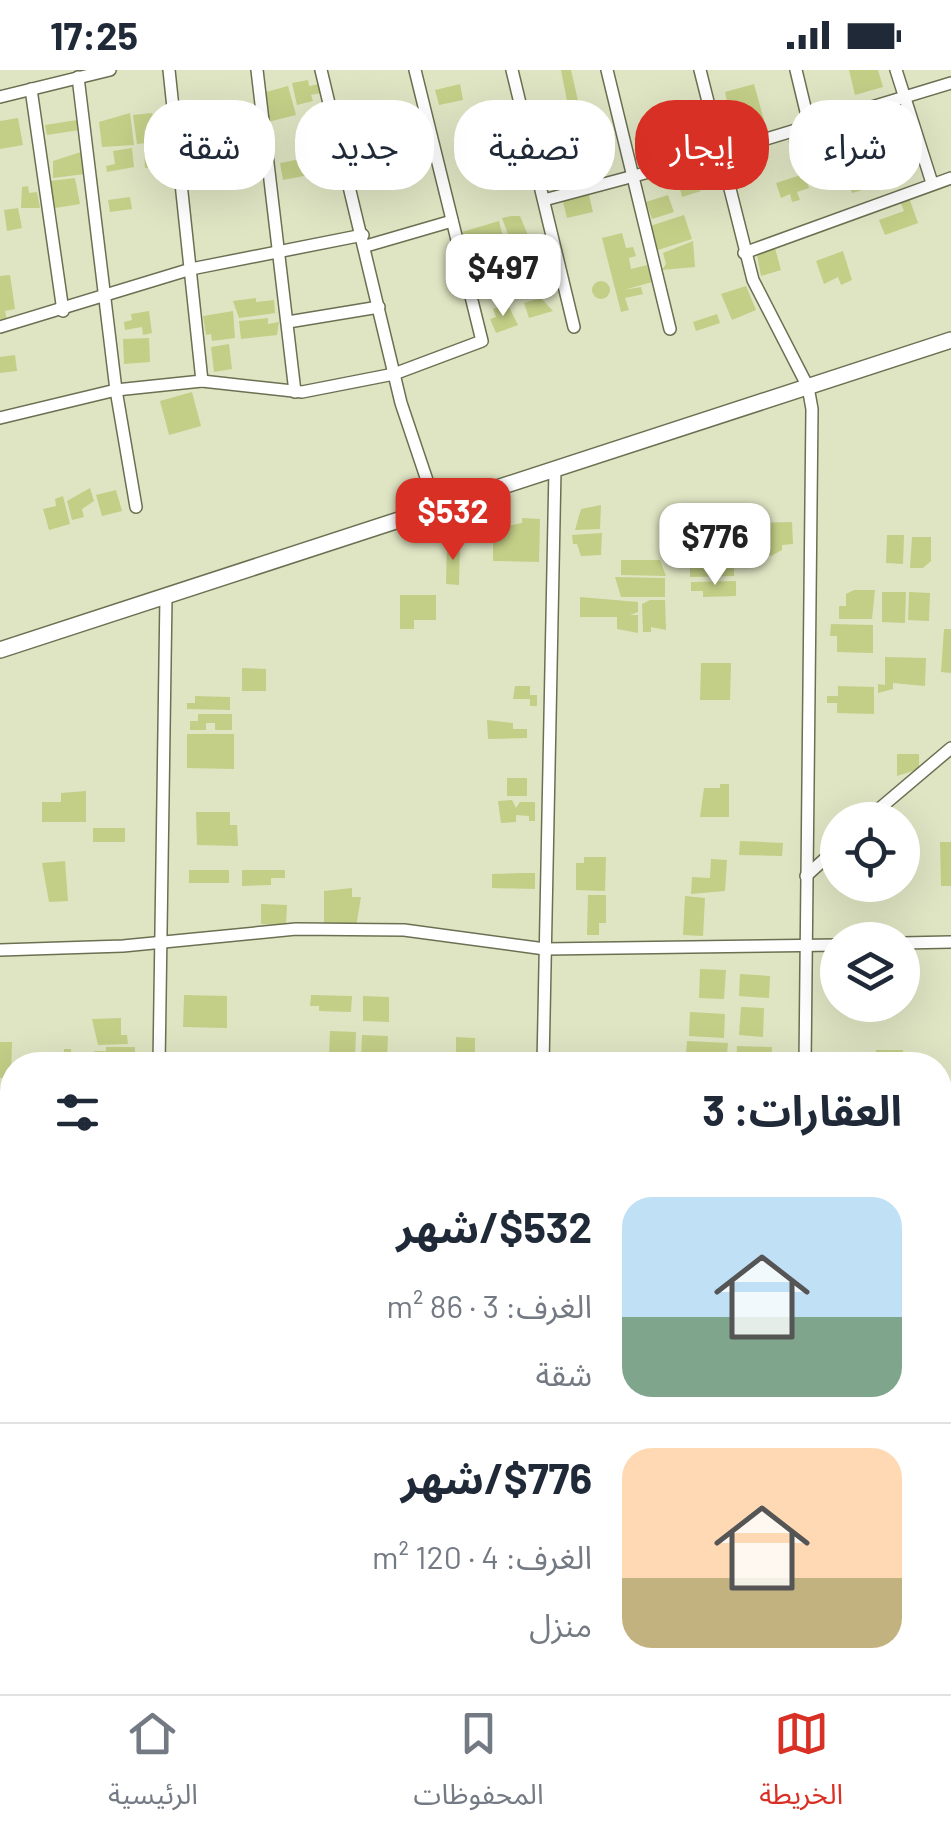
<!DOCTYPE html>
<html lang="ar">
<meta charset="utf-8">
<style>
body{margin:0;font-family:Barlow,"Noto Sans Arabic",sans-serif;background:#f6f6f7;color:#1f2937;direction:rtl;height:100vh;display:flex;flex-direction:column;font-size:38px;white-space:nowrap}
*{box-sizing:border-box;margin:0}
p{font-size:32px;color:#747a83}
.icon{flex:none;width:55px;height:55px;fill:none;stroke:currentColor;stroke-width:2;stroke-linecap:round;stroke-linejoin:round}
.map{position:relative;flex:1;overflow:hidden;direction:ltr}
.details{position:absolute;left:0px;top:982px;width:952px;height:642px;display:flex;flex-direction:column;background:#fff;border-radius:40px 40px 0 0;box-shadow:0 10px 40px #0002;direction:rtl}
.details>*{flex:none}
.guide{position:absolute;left:30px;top:30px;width:892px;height:90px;direction:rtl;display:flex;gap:20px}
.tools{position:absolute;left:820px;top:732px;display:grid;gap:20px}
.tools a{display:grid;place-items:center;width:100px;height:100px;border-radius:50%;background:#fff;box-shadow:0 10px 40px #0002;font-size:50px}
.price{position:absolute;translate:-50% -85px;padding:0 22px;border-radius:20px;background:#fff;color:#222;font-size:32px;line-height:65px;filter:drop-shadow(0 2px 5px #0008)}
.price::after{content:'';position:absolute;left:50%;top:60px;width:30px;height:22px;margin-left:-15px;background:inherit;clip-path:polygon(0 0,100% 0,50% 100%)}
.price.active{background:#d93025;color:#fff}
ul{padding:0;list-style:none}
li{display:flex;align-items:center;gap:30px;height:250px;padding:0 50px}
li+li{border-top:2px solid #e0e1e3}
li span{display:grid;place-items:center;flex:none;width:280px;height:200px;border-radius:30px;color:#555}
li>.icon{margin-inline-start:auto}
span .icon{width:120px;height:120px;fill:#fffc;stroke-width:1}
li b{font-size:42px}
h2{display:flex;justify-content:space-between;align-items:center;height:120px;padding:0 50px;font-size:42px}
.tag{padding:0 35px;border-radius:40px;background:#fff;box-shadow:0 10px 40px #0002;font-size:35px;line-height:90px}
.tag.active{background:#d93025;color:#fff}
.status{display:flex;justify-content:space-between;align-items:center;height:70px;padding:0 50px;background:#fff;direction:ltr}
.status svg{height:28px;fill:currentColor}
.tab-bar{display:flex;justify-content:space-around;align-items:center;height:140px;border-top:2px solid #e0e1e3;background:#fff;font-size:28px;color:#747a83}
.tab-bar a{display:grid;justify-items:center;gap:5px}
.tab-bar .active{color:#d93025}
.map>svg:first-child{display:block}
</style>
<div class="status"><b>17:25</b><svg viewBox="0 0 49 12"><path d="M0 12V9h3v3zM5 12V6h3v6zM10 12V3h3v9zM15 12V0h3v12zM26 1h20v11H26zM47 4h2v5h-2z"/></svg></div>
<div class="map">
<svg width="951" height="1624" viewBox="0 0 951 1624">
<rect width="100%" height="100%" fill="#dfe5c3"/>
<!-- building -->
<g fill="#c3ce87">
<path d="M561 0H571L581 44 574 46 568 36Z"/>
<path d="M849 0H878L883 17 855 25Z"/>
<path d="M308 10 309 16 319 14 321 23 311 25 313 31 297 35 292 13Z"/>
<path d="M460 14 463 30 439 35 435 20Z"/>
<path d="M754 14 764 50 734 58 729 43 723 45 721 38 728 36 725 22Z"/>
<path d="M288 16 296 45 268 52 266 22Z"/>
<path d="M130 43 134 75 102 77 99 52Z"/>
<path d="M152 43 159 65 155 66 156 72 137 74 133 45Z"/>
<path d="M857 45 868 77 839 87 836 78 832 80 827 55Z"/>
<path d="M665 47 666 81 659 83 654 78 642 84 634 68 640 66 637 58Z"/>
<path d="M883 47 890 68 874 78 865 52Z"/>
<path d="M18 48 23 75 0 79V51Z"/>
<path d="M77 50 79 60 47 65 45 55Z"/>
<path d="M328 51 334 79 321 82 310 67 302 69 299 58Z"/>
<path d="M700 60 704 75 681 81 675 67Z"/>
<path d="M213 62 216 74 222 73 223 79 184 87 183 82 195 79 192 67Z"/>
<path d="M801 66 804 72 811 69 819 91 798 99 788 71Z"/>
<path d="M132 78 134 97 107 102 106 96 115 94 113 81Z"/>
<path d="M475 78 480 94 462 100 457 84Z"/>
<path d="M162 80 164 96 145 98 144 82Z"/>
<path d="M81 82 85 104 53 108V91Z"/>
<path d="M868 82 876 116 852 123 842 94Z"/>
<path d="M306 88 309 105 283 110 280 93Z"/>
<path d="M685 97 688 105 699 101 702 111 698 113 701 121 682 127 675 100Z"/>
<path d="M804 104 809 118 797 122 800 130 792 132 790 124 781 128 776 113Z"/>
<path d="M75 108 80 134 55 138 50 111Z"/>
<path d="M28 116 29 123 37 122 40 138H21L22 117Z"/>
<path d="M588 121 593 142 567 148 563 132Z"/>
<path d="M668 125 674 142 652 149 646 132Z"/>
<path d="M908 125 918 153 885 165 879 150 904 141 899 128Z"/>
<path d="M130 127 132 139 110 142 108 130Z"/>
<path d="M18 138 22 158 7 161 4 140Z"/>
<path d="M684 145 692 169 658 180 650 156Z"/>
<path d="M511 146H520L531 173 513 178 502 148Z"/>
<path d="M499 151 503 167 467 177 462 162Z"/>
<path d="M622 163 626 178 633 177 636 186 629 188 631 199 647 195 652 212 624 220 641 217 643 224 625 228 629 240 621 242 602 168Z"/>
<path d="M693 171 695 197 662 200 666 194 663 183Z"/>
<path d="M775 178 781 200 761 206 757 185Z"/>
<path d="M843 181 852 210 841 215 838 207 824 214 816 191Z"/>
<path d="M540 193 545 211 521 218 515 200Z"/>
<path d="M506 194 517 219 481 229 478 220 486 218 481 201Z"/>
<path d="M10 205 15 239 5 241 7 250 0 251V206Z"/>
<circle cx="601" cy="220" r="9"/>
<path d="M746 216 756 240 732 250 721 224Z"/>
<path d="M256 228V232L274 230 275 243 239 248 233 231Z"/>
<path d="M541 228 553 241 529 248 524 233Z"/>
<path d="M507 233 518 255 496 263 490 249 496 247 493 239Z"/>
<path d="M149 241 152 263 143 265 142 257 125 260 124 252 132 250 131 244Z"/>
<path d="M233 241 235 268 212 271 211 264 206 265 203 246Z"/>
<path d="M717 244 720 253 696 261 693 252Z"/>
<path d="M268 248V254L279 252 277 265 241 269 239 251Z"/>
<path d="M149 268 150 292 124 294 123 269Z"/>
<path d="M229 274 232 299 214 302 211 277Z"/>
<path d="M15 285 17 301 0 303V287Z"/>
<path d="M192 322 201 356 169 365 160 331Z"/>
<path d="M90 418 94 431 82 439 84 447 72 450 67 431Z"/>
<path d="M116 420 122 441 102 446 96 425Z"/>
<path d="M63 426 70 454 49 460 43 439 56 436 55 429Z"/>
<path d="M601 435 600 459 575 460 581 439Z"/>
<path d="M522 448 540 449 539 492 493 491V461H507V456L522 453Z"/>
<path d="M736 451V489L704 490V475L688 476 687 452Z"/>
<path d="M792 452 793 474 782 475V480L771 486H747V453Z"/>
<path d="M602 463 601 485 581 486 577 474H573L572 465Z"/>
<path d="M887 465H904L903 494 886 493Z"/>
<path d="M912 467H931V491L923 498H910Z"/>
<path d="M447 472H460L459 515 446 514Z"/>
<path d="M621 490H660L666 506 621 505Z"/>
<path d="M697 493H734V506L690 507V496Z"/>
<path d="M615 507 665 508V527H621Z"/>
<path d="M736 511V526L703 527V521H691V512Z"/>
<path d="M854 520H875L872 549H839V536H846V524Z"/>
<path d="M882 522H906L905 553 882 552Z"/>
<path d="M909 522 930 523 929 551 908 550Z"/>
<path d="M400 525H436V550H414V559H400Z"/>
<path d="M580 527 638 532V542L630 545H638V563L617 559V547H580Z"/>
<path d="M650 530H665L666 560 651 557V562H643L642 534Z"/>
<path d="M831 554 873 555V583L837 582V566H830Z"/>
<path d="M944 559H951V603L941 602Z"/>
<path d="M885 587 926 588 925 616 893 613V619L878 623V614L885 615Z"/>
<path d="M701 593H731L730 630H700Z"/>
<path d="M242 598 266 599V621H242Z"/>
<path d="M515 616H530V625H537V636H530V629H513Z"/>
<path d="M838 616 874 617V644L837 643V633H827V626H838Z"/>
<path d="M195 626 230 627V640L187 639V633H195Z"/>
<path d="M198 644H232V660H215V653H206V660H190V651H198Z"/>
<path d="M487 650 513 653V659H527V668L488 669Z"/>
<path d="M187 664H234V699L187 698Z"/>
<path d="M897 684H919V699L897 706Z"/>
<rect x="507" y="708" width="20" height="18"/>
<path d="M720 714H729V747H700L704 718H720Z"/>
<path d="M86 721V752H42V732H61V723Z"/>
<path d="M512 730 516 738 520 732H535V751H529V746L516 745V752L501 753 498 731Z"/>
<path d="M196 742H230V755H237L238 776 197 775Z"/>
<rect x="93" y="758" width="32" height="14"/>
<path d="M740 771 783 773 782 786 739 785Z"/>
<path d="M940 772H951V816H941Z"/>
<path d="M584 787H606L605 821 576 820V793H584Z"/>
<path d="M711 789 727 790 725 821 691 824 692 807 710 808Z"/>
<path d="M65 791 68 831 49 832 42 793Z"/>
<rect x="189" y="800" width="40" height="13"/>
<path d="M242 800H285V808H271V815L242 816Z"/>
<path d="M523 803H535V819L492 818V804Z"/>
<path d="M352 818V827H361L356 857 324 853V821Z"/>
<path d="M588 825H606V853H599V865H587Z"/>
<path d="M685 826 705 828 703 866 683 865Z"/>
<path d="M261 834 287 835 286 855 261 854Z"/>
<path d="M700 899 726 900 724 929 699 928Z"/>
<path d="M740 904 770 906 769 928 739 926Z"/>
<path d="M184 925 227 926V958L183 957Z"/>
<path d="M311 925 352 926 351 942 319 941V936H310Z"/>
<path d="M363 926 389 927V952L363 951Z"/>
<path d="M741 937 764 938 763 967 739 965Z"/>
<path d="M690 942 725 944 724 968 689 966Z"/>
<path d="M121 948V965H127L128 974 98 975 92 949Z"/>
<path d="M330 961 356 962 355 987H329Z"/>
<path d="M362 965 388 966 387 991H361Z"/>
<path d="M456 967 475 968V992H456Z"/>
<path d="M687 971 728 973 726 995H685Z"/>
<path d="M0 972H12L11 1008H0Z"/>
<path d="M737 976 772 977 771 995H736Z"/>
<path d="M106 977H135V995H94V981H106Z"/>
<path d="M64 979H71V986L80 987V995H50V986H64Z"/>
<path d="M876 980H903V987H920V995H876Z"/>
<rect x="940" y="1178" width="11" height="41"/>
<path d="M940 1407 951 1408V1441H940Z"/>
<path d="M28 1612H68L70 1624H28Z"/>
<path d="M182 1612H214V1620L188 1624Z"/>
<path d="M229 1612H261V1621L233 1624Z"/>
<path d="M353 1612H395V1621L353 1624Z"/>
<path d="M82 1613 122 1614 124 1624H82Z"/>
</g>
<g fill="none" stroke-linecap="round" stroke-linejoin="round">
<!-- street casing -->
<g stroke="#6b7052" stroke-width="14">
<g id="street">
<path d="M257 0 295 322"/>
<path d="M321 0 401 333 436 437"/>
<path d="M512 0 574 257"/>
<path d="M607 0 670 259"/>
<path d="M700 0 753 210 808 317 812 339 805 995"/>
<path d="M796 0 809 54"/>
<path d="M896 0 932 113"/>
<path d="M78 7 116 320 136 437"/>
<path d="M31 19 63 241"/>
<path d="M0 27 110 0"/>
<path d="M544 130 720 83 951 13"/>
<path d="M366 176 452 151"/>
<path d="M744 183 951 108"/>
<path d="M288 252 379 237"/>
<path d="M0 257 191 199 363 165"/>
<path d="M202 311 302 322 394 304 482 271 415 0"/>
<path d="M0 348 116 320 202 311 169 0"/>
<path d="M866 750 951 678"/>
<path d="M806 806 838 777"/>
<path d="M902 873 951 872"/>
<path d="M0 880 123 876 296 859 404 860 545 879 838 875"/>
<path d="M159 995 166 526"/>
<path d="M543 995 555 399"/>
<path d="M0 1115H12"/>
<path d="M940 1222H951"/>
<path d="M0 1534 12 1535"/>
<path d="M940 1579 951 1596"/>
<path d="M19 1624V1612"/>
<path d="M150 1624V1612"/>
<path d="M281 1624V1612"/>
<path d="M410 1624V1612"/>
<path d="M537 1624V1612"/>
<path d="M657 1624V1612"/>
<path d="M794 1624V1612"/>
</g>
</g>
<!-- secondary casing -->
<g stroke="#6b7052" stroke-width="18">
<path id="secondary" d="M0 580 951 270"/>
</g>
<!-- street -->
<use href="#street" stroke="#fff" stroke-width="11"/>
<!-- secondary -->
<use href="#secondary" stroke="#fff" stroke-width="15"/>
</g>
</svg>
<div class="tools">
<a><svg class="icon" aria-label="locate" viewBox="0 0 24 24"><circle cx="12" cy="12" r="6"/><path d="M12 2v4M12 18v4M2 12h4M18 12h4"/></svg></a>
<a><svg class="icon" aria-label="layers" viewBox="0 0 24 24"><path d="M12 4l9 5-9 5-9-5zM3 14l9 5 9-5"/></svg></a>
</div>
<b class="price" style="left:503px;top:249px">$497</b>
<b class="price active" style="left:453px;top:493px">$532</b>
<b class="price" style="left:715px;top:518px">$776</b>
<div class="guide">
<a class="tag">شراء</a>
<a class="tag active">إيجار</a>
<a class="tag">تصفية</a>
<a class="tag">جديد</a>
<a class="tag">شقة</a>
</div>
<section class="details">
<h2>العقارات: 3<svg class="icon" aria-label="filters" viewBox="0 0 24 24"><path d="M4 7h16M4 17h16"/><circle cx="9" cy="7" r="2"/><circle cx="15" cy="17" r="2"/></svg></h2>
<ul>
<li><span style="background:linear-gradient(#bfe0f5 60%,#7fa58c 0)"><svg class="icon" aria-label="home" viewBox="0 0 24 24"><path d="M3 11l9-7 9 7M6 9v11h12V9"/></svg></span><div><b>$532/شهر</b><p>الغرف: 3 · 86 m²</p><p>شقة</p></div></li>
<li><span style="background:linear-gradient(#ffd9b3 65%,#c2b280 0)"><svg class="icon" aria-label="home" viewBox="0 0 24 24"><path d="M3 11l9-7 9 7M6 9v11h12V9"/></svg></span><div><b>$776/شهر</b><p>الغرف: 4 · 120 m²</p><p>منزل</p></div></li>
</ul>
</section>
</div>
<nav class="tab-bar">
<a class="active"><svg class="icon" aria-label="map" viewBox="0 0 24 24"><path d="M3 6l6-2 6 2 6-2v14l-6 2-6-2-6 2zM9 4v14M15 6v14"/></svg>الخريطة</a>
<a><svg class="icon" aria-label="saved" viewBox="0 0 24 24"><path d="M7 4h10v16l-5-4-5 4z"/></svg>المحفوظات</a>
<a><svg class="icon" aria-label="home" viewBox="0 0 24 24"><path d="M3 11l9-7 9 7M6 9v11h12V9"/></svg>الرئيسية</a>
</nav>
